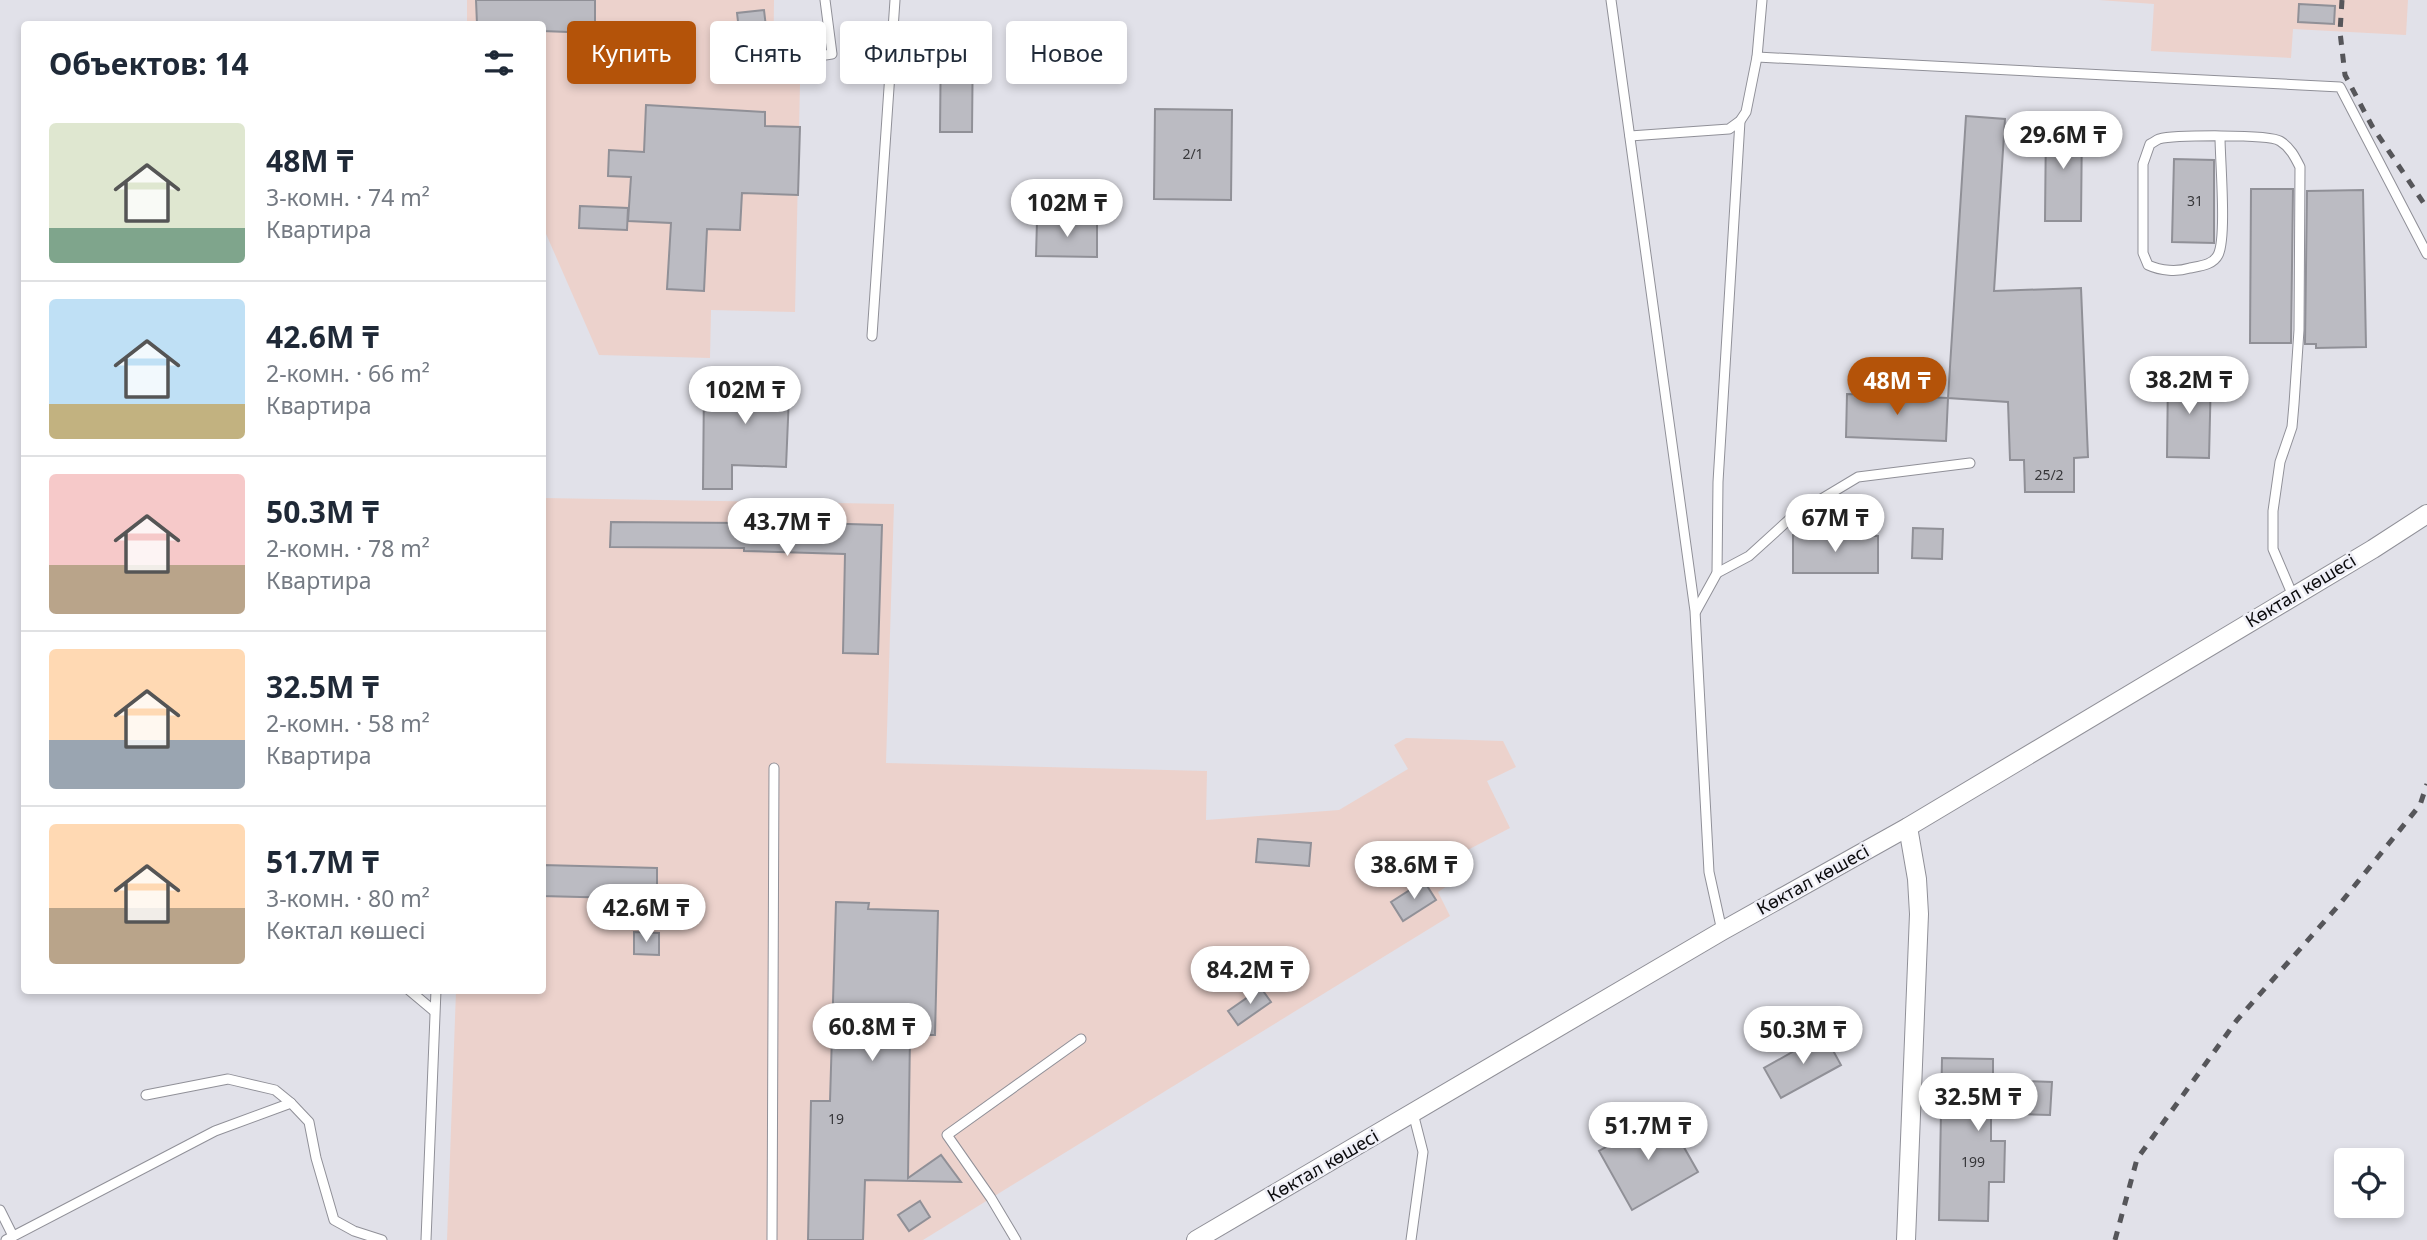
<!DOCTYPE html>
<html lang="ru">
<meta charset="utf-8">
<style>
body{margin:0;font-family:"Noto Sans",sans-serif;background:#f2f2f3;color:#1f2937;height:100vh;display:flex;flex-direction:column;font-size:26px;white-space:nowrap}
*{box-sizing:border-box;margin:0}
p{font-size:23px;color:#747a83}
.icon{flex:none;width:38px;height:38px;fill:none;stroke:currentColor;stroke-width:2;stroke-linecap:round;stroke-linejoin:round}
.map{position:relative;flex:1;overflow:hidden}
.details{position:absolute;left:21px;top:21px;width:525px;height:973px;display:flex;flex-direction:column;background:#fff;border-radius:7px;box-shadow:0 4px 10px #0003}
.details>*{flex:none}
.hud{position:absolute;left:567px;top:21px;width:665px;height:63px;display:flex;gap:14px}
.buttons{position:absolute;left:2334px;top:1148px;display:grid;gap:14px}
.buttons a{display:grid;place-items:center;width:70px;height:70px;border-radius:7px;background:#fff;box-shadow:0 4px 10px #0003;font-size:35px}
.price{position:absolute;translate:-50% -60px;padding:0 16px;border-radius:24px;background:#fff;color:#222;font-size:23px;line-height:46px;filter:drop-shadow(0 2px 4px #0008)}
.price::after{content:'';position:absolute;left:50%;top:42px;width:21px;height:16px;margin-left:-10px;background:inherit;clip-path:polygon(0 0,100% 0,50% 100%)}
.price.active{background:#b45309;color:#fff}
ul{padding:0;list-style:none}
li{display:flex;align-items:center;gap:21px;height:175px;padding:0 28px}
li+li{border-top:2px solid #e0e1e3}
li span{display:grid;place-items:center;flex:none;width:196px;height:140px;border-radius:7px;color:#555}
li>.icon{margin-inline-start:auto}
span .icon{width:84px;height:84px;fill:#fffc;stroke-width:1}
li b{font-size:30px}
h2{display:flex;justify-content:space-between;align-items:center;height:84px;padding:0 28px;font-size:30px}
.chip{padding:0 24px;border-radius:7px;background:#fff;box-shadow:0 4px 10px #0003;font-size:24px;line-height:63px}
.chip.active{background:#b45309;color:#fff}
.map>svg:first-child{display:block}
</style>
<div class="map">
<svg width="2427" height="1240" viewBox="0 0 2427 1240">
<rect width="100%" height="100%" fill="#e1e1e9"/>
<!-- industrial -->
<g fill="#ecd2cc">
<path d="M467 0H774L773 83 800 84 795 312 711 310 710 358 599 355 543 227 542 24H467Z"/>
<path d="M2099 0H2408L2406 35 2293 29 2291 58 2151 51 2154 4Z"/>
<path d="M543 498 894 504 886 763 1207 771 1206 820 1339 810 1408 769 1394 745 1406 738 1503 741 1516 767 1487 781 1510 828 1456 856 1464 875 1438 892 1450 916 923 1240H447L456 991 542 990Z"/>
</g>
<!-- building -->
<g fill="#bbbbc2" stroke="#909097" stroke-width="2">
<path d="M476 0H595V33L542 31V24H477Z"/>
<path d="M2299 4 2335 6 2334 24 2298 22Z"/>
<path d="M764 10 768 44 741 47 737 13Z"/>
<path d="M941 31 973 32 972 132H940Z"/>
<path d="M646 105 765 112V126L800 127 798 195 742 193 740 230 707 229 704 291 667 289 671 223 628 221 631 177 608 176 609 150 644 152Z"/>
<path d="M1155 109 1232 110 1231 200 1154 199Z"/>
<path d="M1966 116 2005 119 1994 291 2081 288 2088 457 2074 458V492H2025L2024 460H2010L2008 402 1948 398Z"/>
<path d="M2046 121 2082 122 2081 221H2045Z"/>
<path d="M2174 159 2214 160V243L2172 242Z"/>
<path d="M2251 189H2293L2291 343H2250Z"/>
<path d="M2363 190 2366 347 2316 348V344H2305L2307 191Z"/>
<path d="M580 206 628 208 627 230 579 228Z"/>
<path d="M1037 221 1097 222V257L1036 256Z"/>
<path d="M750 370 790 372 786 467 732 465V489H703L704 385 749 386Z"/>
<path d="M2168 375H2211L2209 458 2167 457Z"/>
<path d="M1847 394 1948 398 1946 441 1846 437Z"/>
<path d="M745 521 882 525 878 654 843 653 845 554 744 551V548L610 547 611 522 745 523Z"/>
<path d="M1913 528 1943 529 1942 559 1912 558Z"/>
<path d="M1793 535 1878 536V573H1793Z"/>
<path d="M1258 839 1311 843 1309 866 1256 862Z"/>
<path d="M542 865 657 868V899L542 896Z"/>
<path d="M1424 881 1436 900 1403 921 1391 902Z"/>
<path d="M836 902 869 903 868 909 938 911 935 1035H910L908 1178 941 1155 961 1182 865 1180 863 1240H808L811 1101H830Z"/>
<path d="M634 932 659 933V955L634 954Z"/>
<path d="M1261 988 1271 1002 1238 1025 1228 1011Z"/>
<path d="M1824 1034 1841 1065 1781 1098 1764 1068Z"/>
<path d="M1942 1058 1993 1059V1080L2052 1082 2050 1115 1991 1113V1141H2005L2004 1182H1989L1988 1221 1939 1220Z"/>
<path d="M1665 1114 1698 1172 1632 1210 1599 1151Z"/>
<path d="M920 1201 930 1217 909 1231 898 1215Z"/>
</g>
<g fill="none" stroke-linecap="round" stroke-linejoin="round">
<!-- service casing -->
<g stroke="#909098" stroke-width="11">
<g id="service">
<path d="M1611 0 1695 611 1709 872 1722 931"/>
<path d="M1757 57 2340 87 2427 254"/>
<path d="M716 63H773L832 54 825 0"/>
<path d="M1630 136 1729 129 1740 121 1746 112 1757 57 1762 0"/>
<path d="M2220 137C2220 160 2227 238 2218 255 2213 265 2200 266 2190 268 2177 272 2161 271 2148 265L2143 253V164L2150 144C2153 143 2156 140 2159 139 2174 135 2269 134 2280 141 2290 147 2295 157 2300 167L2299 330 2294 404 2292 427 2280 462 2273 511V549L2293 596"/>
<path d="M872 336 895 0"/>
<path d="M1717 573 1749 556 1793 516 1858 477 1970 463"/>
<path d="M1696 611 1717 573 1718 482 1740 121"/>
<path d="M409 990 434 1011"/>
<path d="M146 1095 228 1079 275 1090 291 1103"/>
<path d="M0 1210 13 1236"/>
<path d="M6 1240 215 1131 291 1103 309 1122 316 1158 334 1220 354 1231 382 1240"/>
<path d="M426 1240 436 990"/>
<path d="M772 1240 774 768"/>
<path d="M1016 1240 991 1198 947 1135 1081 1039"/>
<path d="M1411 1240 1423 1152 1413 1113"/>
</g>
</g>
<!-- minor casing -->
<g stroke="#909098" stroke-width="20">
<g id="minor">
<path d="M1196 1240 1722 931 1908 827 2373 549 2427 514"/>
<path d="M1906 1240 1919 914 1917 879 1908 827"/>
</g>
</g>
<!-- service -->
<use href="#service" stroke="#fff" stroke-width="9"/>
<!-- minor -->
<use href="#minor" stroke="#fff" stroke-width="18"/>
<!-- rail -->
<g stroke="#56565a" stroke-width="5" stroke-dasharray="9 9" stroke-linecap="butt">
<path d="M2342 0 2340 32 2345 75 2372 126 2427 208"/>
<path d="M2115 1240 2137 1159 2237 1020 2339 905 2420 805 2427 784"/>
</g>
</g>
<g text-anchor="middle" stroke-width="5" stroke-linejoin="round" paint-order="stroke">
<!-- number labels -->
<g font-size="14" fill="#37373a">
<text x="1193" y="159">2/1</text>
<text x="2195" y="206">31</text>
<text x="2049" y="480">25/2</text>
<text x="836" y="1124">19</text>
<text x="1973" y="1167">199</text>
</g>
<!-- street labels -->
<g font-size="18" fill="#0b0b0d" stroke="#efeff7">
<text transform="translate(2301 591) rotate(-31)" y="6">Көктал көшесі</text>
<text transform="translate(1813 880) rotate(-29)" y="6">Көктал көшесі</text>
<text transform="translate(1323 1166) rotate(-30)" y="6">Көктал көшесі</text>
</g>
</g>
</svg>
<div class="buttons">
<a><svg class="icon" aria-label="locate" viewBox="0 0 24 24"><circle cx="12" cy="12" r="6"/><path d="M12 2v4M12 18v4M2 12h4M18 12h4"/></svg></a>
</div>
<b class="price" style="left:2063px;top:171px">29.6M ₸</b>
<b class="price" style="left:1067px;top:239px">102M ₸</b>
<b class="price" style="left:2189px;top:416px">38.2M ₸</b>
<b class="price active" style="left:1897px;top:417px">48M ₸</b>
<b class="price" style="left:745px;top:426px">102M ₸</b>
<b class="price" style="left:1835px;top:554px">67M ₸</b>
<b class="price" style="left:787px;top:558px">43.7M ₸</b>
<b class="price" style="left:1414px;top:901px">38.6M ₸</b>
<b class="price" style="left:646px;top:944px">42.6M ₸</b>
<b class="price" style="left:1250px;top:1006px">84.2M ₸</b>
<b class="price" style="left:872px;top:1063px">60.8M ₸</b>
<b class="price" style="left:1803px;top:1066px">50.3M ₸</b>
<b class="price" style="left:1978px;top:1133px">32.5M ₸</b>
<b class="price" style="left:1648px;top:1162px">51.7M ₸</b>
<div class="hud">
<a class="chip active">Купить</a>
<a class="chip">Снять</a>
<a class="chip">Фильтры</a>
<a class="chip">Новое</a>
</div>
<section class="details">
<h2>Объектов: 14<svg class="icon" aria-label="filters" viewBox="0 0 24 24"><path d="M4 7h16M4 17h16"/><circle cx="9" cy="7" r="2"/><circle cx="15" cy="17" r="2"/></svg></h2>
<ul>
<li><span style="background:linear-gradient(#dfe7d0 75%,#7fa58c 0)"><svg class="icon" aria-label="home" viewBox="0 0 24 24"><path d="M3 11l9-7 9 7M6 9v11h12V9"/></svg></span><div><b>48M ₸</b><p>3-комн. · 74 m²</p><p>Квартира</p></div></li>
<li><span style="background:linear-gradient(#bfe0f5 75%,#c2b280 0)"><svg class="icon" aria-label="home" viewBox="0 0 24 24"><path d="M3 11l9-7 9 7M6 9v11h12V9"/></svg></span><div><b>42.6M ₸</b><p>2-комн. · 66 m²</p><p>Квартира</p></div></li>
<li><span style="background:linear-gradient(#f6c9c9 65%,#b9a48a 0)"><svg class="icon" aria-label="home" viewBox="0 0 24 24"><path d="M3 11l9-7 9 7M6 9v11h12V9"/></svg></span><div><b>50.3M ₸</b><p>2-комн. · 78 m²</p><p>Квартира</p></div></li>
<li><span style="background:linear-gradient(#ffd9b3 65%,#9aa5b1 0)"><svg class="icon" aria-label="home" viewBox="0 0 24 24"><path d="M3 11l9-7 9 7M6 9v11h12V9"/></svg></span><div><b>32.5M ₸</b><p>2-комн. · 58 m²</p><p>Квартира</p></div></li>
<li><span style="background:linear-gradient(#ffd9b3 60%,#b9a48a 0)"><svg class="icon" aria-label="home" viewBox="0 0 24 24"><path d="M3 11l9-7 9 7M6 9v11h12V9"/></svg></span><div><b>51.7M ₸</b><p>3-комн. · 80 m²</p><p>Көктал көшесі</p></div></li>
</ul>
</section>
</div>
